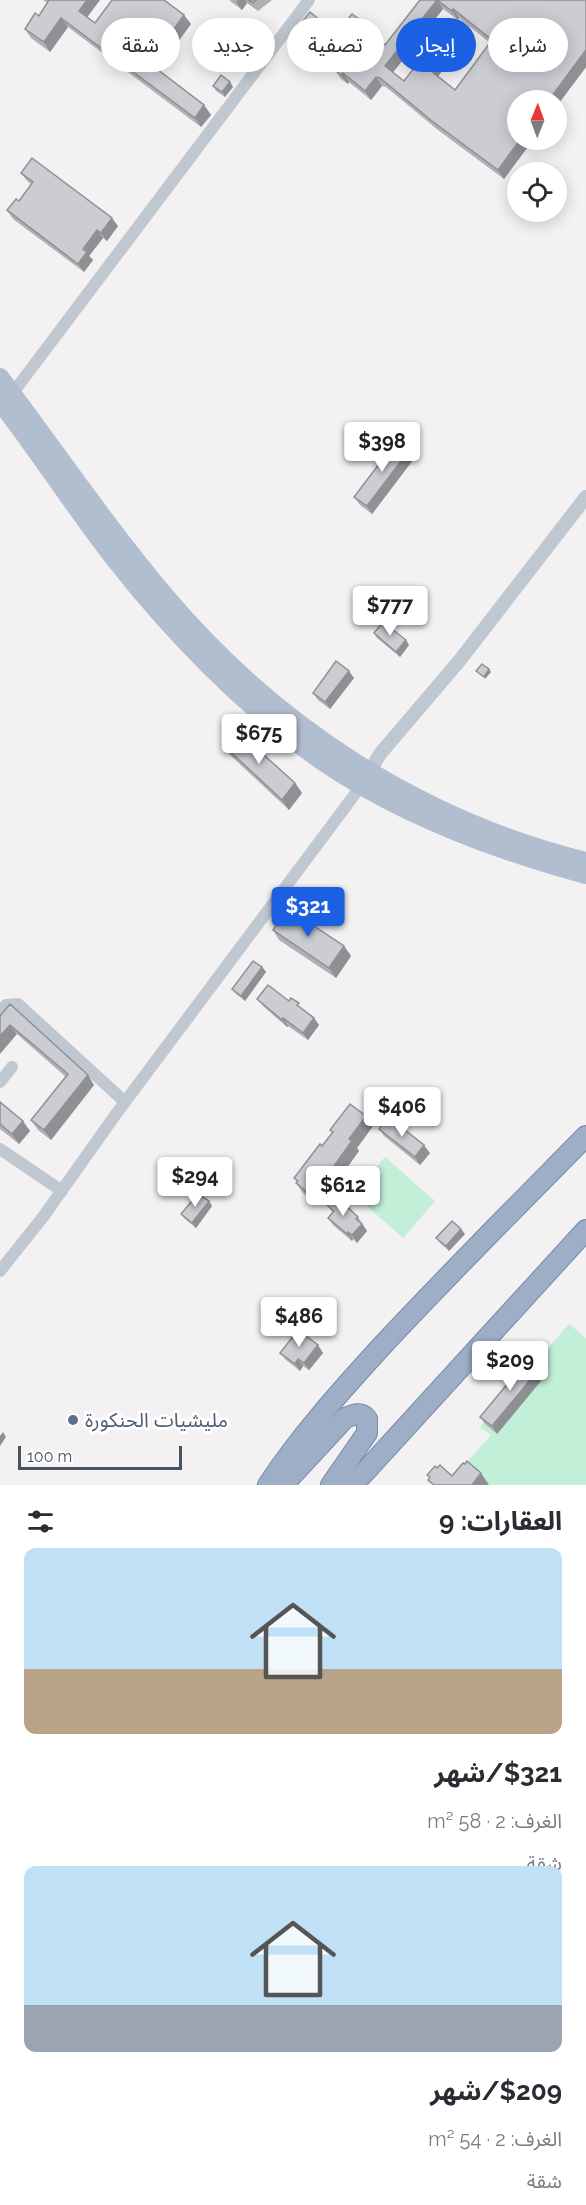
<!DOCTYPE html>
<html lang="ar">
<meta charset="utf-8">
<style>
body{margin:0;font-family:Raleway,"Noto Sans Arabic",sans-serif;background:#f2f2f3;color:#2b2b33;direction:rtl;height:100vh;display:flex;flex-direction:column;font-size:22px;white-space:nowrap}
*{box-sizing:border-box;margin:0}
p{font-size:20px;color:#7c7c81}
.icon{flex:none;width:33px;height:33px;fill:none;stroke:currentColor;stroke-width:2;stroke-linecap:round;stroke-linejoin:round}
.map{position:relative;height:1485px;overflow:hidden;direction:ltr}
.panel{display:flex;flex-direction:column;background:#fff;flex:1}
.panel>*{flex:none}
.top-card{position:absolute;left:18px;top:18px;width:550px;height:54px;direction:rtl;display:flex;gap:12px}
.needle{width:39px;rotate:1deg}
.fabs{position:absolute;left:507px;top:90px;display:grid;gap:12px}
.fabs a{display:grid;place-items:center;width:60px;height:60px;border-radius:50%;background:#fff;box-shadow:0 3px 15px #0003;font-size:30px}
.scale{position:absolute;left:18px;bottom:15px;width:164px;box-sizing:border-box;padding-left:6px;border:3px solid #49525f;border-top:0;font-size:16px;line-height:21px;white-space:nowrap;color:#49525f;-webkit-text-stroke:4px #fff;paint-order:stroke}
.price{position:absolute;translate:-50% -51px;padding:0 14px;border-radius:6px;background:#fff;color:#222;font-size:20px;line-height:39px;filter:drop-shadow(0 2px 3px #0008)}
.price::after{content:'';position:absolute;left:50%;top:36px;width:18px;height:14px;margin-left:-9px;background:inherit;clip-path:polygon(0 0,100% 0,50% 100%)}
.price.on{background:#1b60e3;color:#fff}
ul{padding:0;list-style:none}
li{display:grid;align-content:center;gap:12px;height:318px;padding:0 24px}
li span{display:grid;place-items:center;height:186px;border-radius:12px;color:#555}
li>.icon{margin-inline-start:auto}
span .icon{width:108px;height:108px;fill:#fffc;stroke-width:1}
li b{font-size:26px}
h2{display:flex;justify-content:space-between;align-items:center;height:72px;padding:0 24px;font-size:26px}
.chip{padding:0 21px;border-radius:27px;background:#fff;box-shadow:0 3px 15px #0003;font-size:21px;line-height:54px}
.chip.on{background:#1b60e3;color:#fff}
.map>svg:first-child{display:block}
</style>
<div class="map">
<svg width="586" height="1485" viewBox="0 0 586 1485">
<rect width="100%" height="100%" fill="#f3f1f1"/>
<!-- green -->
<g fill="#c1efd7">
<path d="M385 1157 435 1201 403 1238 353 1194Z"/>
<path d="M569 1324 586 1338V1485H471L457 1473 491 1435 480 1427Z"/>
</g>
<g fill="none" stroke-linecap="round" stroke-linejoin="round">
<!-- trunk casing -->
<g stroke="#758aab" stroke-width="22">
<g id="trunk">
<path d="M268 1485C301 1435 340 1392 380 1348 447 1276 517 1206 586 1136"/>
<path d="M283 1485 345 1418C353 1415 361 1411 367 1419V1433L331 1485"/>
<path d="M353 1485 586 1230"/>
</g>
</g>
<!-- minor -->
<g stroke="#bfc7d0" stroke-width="12">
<path d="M9 398 309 0"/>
<path d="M0 1011 6 1005 18 1004 125 1102"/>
<path d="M0 1082 12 1067"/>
<path d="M0 1149 62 1191"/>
<path d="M0 1271 43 1217 116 1114 361 786"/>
</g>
<!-- tertiary -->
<path stroke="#bfc7d0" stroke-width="14" d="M365 779 380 754 460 660 586 497"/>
<!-- primary -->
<g stroke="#b1becf" stroke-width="18">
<path d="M0 377C55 450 106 525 164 594 274 725 420 820 586 861"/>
<path d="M0 402C40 454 75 509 115 560 172 633 244 707 320 760 400 815 493 850 586 875"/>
</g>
<!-- trunk -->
<use href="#trunk" stroke="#9eaec7" stroke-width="20"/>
</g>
<!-- wall -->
<g fill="#afb0b5" fill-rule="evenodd">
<path d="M43 0H100L87 17 95 23 191 24 157 70 204 105 211 115 201 127 68 27 50 52 31 38 25 29 39 16 48 3Z"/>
<path d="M229 0H272L258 11 247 3 242 10Z"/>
<path d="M420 0H586V67L556 107V100L518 140H533L504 179 438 130 386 87 382 86 371 100 349 82 348 84 341 79 335 70 346 58 328 44 326 46 308 31 302 22 326 25 377 37 376 39 385 45ZM443 9 458 20 459 18 490 43 455 90 438 76 462 45 456 36 404 81 393 72Z"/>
<path d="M256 37 259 42 243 62 239 59 236 64 214 47 210 42Z"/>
<path d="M230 82 233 87 225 97 216 91 213 86Z"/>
<path d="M21 173 118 226 107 241 103 238 89 256 93 260 84 272 13 219 7 210 19 201 31 184 27 181Z"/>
<path d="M411 448 416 456 372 514 360 505 354 497Z"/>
<path d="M374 633 409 645 400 657 377 638Z"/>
<path d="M354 678 330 709 318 700 313 693Z"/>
<path d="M222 744 295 783 302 793 289 810 229 754Z"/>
<path d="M273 930 344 946 351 956 336 978 279 940Z"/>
<path d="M262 967 266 972 245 1001 236 994 232 989Z"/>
<path d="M257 999 289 1001 314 1018 319 1025 308 1040 288 1026 287 1027 263 1006Z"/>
<path d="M0 1016 94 1085 51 1140 38 1130 31 1120 66 1077 17 1034Z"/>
<path d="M0 1102 30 1131 19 1144 0 1129Z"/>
<path d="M366 1116 373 1126 357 1148 359 1151 328 1194 324 1191 315 1202 303 1193 296 1183 297 1182 294 1178 322 1146 332 1133 330 1130Z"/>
<path d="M379 1129 430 1153 420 1165 384 1136Z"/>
<path d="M209 1201 212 1206 196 1228 185 1219 181 1214Z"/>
<path d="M326 1204H340L358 1217 367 1231 357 1243 353 1239 352 1241 333 1225 328 1218 333 1213Z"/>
<path d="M465 1234 449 1251 440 1243 436 1238Z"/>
<path d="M280 1353H323L309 1370 303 1366 300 1371 286 1360Z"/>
<path d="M545 1376 497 1434 485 1424 480 1417Z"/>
</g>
<!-- shaded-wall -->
<g fill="#8e9094">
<path d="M87 0H100L85 20 79 11Z"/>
<path d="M238 0H245L247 3 242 10 236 2Z"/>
<path d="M437 0 443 9 391 75 385 66Z"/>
<path d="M453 9 459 18 458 20 452 11Z"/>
<path d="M184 15 191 24 155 73 149 63Z"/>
<path d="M61 18 68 27 50 52 44 42Z"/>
<path d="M371 28 377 37 374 41 368 32Z"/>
<path d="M322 35 328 44 326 46 320 38Z"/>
<path d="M456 36 462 45 436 79 430 70Z"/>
<path d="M256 37 259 42 243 62 239 57Z"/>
<path d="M586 50V67L556 107V100H549Z"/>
<path d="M236 55 239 59 236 64 232 59Z"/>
<path d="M343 73 349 82 348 84 341 75Z"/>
<path d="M376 77 382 86 371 100 365 91Z"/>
<path d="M230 82 233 87 225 97 222 92Z"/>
<path d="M204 105 211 115 201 127 195 118Z"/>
<path d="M520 140H533L504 179 498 170Z"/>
<path d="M112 218 118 226 107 241 101 233Z"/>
<path d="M97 230 103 238 89 256 93 260 84 272 78 264 83 249Z"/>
<path d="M411 448 416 456 372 514 367 506Z"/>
<path d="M406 640 409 645 400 657 396 652Z"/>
<path d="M489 669 491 672 485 679 484 677Z"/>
<path d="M349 671 354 678 330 709 325 702Z"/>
<path d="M295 783 302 793 289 810 282 800Z"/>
<path d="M344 946 351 956 336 978 329 968Z"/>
<path d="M262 967 266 972 245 1001 241 996Z"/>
<path d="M283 1018 288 1026 287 1027 282 1020Z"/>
<path d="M314 1018 319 1025 308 1040 303 1033Z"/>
<path d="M10 1025 17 1034 0 1054V1036Z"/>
<path d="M88 1075 94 1085 51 1140 44 1130Z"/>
<path d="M366 1116 373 1126 357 1148 359 1151 328 1194 321 1184 349 1139Z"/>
<path d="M23 1121 30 1131 19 1144 12 1134Z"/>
<path d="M424 1145 430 1153 420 1165 415 1157Z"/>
<path d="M317 1181 324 1191 315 1202 308 1193Z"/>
<path d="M209 1201 212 1206 196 1228 192 1223Z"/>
<path d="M362 1224 367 1231 357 1243 352 1235Z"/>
<path d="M461 1229 465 1234 449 1251 446 1246Z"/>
<path d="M348 1232 353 1239 352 1241 347 1234Z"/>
<path d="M318 1345 323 1353 309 1370 304 1363Z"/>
<path d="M298 1359 303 1366 300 1371 295 1364Z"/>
<path d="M540 1368 545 1376 497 1434 492 1426Z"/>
<path d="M3 1432 6 1437 0 1446V1436Z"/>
<path d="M481 1473 489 1485H472Z"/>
</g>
<!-- building -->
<g fill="#cbcdd3" stroke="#8e9094" stroke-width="1.5">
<path d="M49 0H87L79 11 95 23 112 0H164L184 15 149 63 204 105 195 118 61 18 44 42 25 29 35 13 39 16Z"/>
<path d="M248 0H256L253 3Z"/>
<path d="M420 0H437L385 66 404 81 445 28 456 36 430 70 455 90 492 40 453 9 452 11 437 0H586V50L549 100H518V140H520L498 170 432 121 380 78 376 77 365 91 343 73 341 75 335 70 348 55 322 35 320 38 302 22 310 12 326 25 330 19 341 28 352 14 371 28 368 32 385 45Z"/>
<path d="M239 24 256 37 239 57 236 55 232 59 210 42 217 34 225 40Z"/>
<path d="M221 75 230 82 222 92 213 86Z"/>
<path d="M32 158 112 218 101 233 97 230 83 249 87 252 78 264 7 210 16 199 19 201 33 182 21 173Z"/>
<path d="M398 439 411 448 367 506 354 497Z"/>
<path d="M383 622 406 640 396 652 374 633Z"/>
<path d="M336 661 349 671 325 702 313 693Z"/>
<path d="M482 664 489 669 484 677 476 671Z"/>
<path d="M236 730 295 783 282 800 222 744Z"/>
<path d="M287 908 344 946 329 968 273 930Z"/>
<path d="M253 961 262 967 241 996 232 989Z"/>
<path d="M268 985 289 1001 291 998 299 1003 297 1005 314 1018 303 1033 283 1018 282 1020 257 999Z"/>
<path d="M10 1004 88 1075 44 1130 31 1120 68 1074 10 1025 0 1036V1016Z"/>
<path d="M0 1102 23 1121 12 1134 0 1124Z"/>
<path d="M350 1104 366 1116 349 1139 352 1141 321 1184 317 1181 308 1193 296 1183 298 1181 294 1178 320 1144 322 1146 333 1132 330 1130Z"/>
<path d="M392 1120 424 1145 415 1157 379 1129 385 1121 389 1124Z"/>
<path d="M198 1194 209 1201 192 1223 181 1214Z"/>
<path d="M332 1197 340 1204 342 1202 358 1217 356 1219 362 1224 352 1235 348 1232 347 1234 328 1218 334 1211 326 1204Z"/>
<path d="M452 1221 461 1229 446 1246 436 1238Z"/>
<path d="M298 1330 318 1345 304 1363 298 1359 295 1364 280 1353Z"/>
<path d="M528 1359 540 1368 492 1426 480 1417Z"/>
<path d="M467 1461 481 1473 472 1485H434L428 1480 430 1477 427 1475 435 1466 437 1468 440 1465 452 1476 463 1463 465 1464Z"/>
</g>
<!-- markers -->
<circle fill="#5c6f8a" stroke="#fff" stroke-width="2" cx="73" cy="1420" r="6"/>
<g text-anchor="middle" stroke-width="6" stroke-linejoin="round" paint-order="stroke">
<!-- service labels -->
<g font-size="20" fill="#4e5e75" stroke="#fff" text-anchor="start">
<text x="85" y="1427">مليشيات الحنكورة</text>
</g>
</g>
</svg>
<div class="fabs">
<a><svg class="needle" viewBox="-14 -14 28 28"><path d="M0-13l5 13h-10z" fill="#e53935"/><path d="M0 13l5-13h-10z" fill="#7c7c81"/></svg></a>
<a><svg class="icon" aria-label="locate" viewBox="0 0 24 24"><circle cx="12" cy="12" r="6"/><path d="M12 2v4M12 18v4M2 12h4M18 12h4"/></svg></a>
</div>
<div class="scale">100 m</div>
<b class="price" style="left:382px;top:473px">$398</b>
<b class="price" style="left:390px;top:637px">$777</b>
<b class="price" style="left:259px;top:765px">$675</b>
<b class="price on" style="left:308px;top:938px">$321</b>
<b class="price" style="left:402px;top:1138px">$406</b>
<b class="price" style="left:195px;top:1208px">$294</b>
<b class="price" style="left:343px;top:1217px">$612</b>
<b class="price" style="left:299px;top:1348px">$486</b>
<b class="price" style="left:510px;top:1392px">$209</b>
<div class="top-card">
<a class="chip">شراء</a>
<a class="chip on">إيجار</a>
<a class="chip">تصفية</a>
<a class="chip">جديد</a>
<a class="chip">شقة</a>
</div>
</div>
<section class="panel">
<h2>العقارات: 9<svg class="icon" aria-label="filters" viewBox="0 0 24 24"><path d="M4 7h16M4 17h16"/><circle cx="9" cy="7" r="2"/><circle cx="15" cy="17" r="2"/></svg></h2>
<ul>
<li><span style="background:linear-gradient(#bfe0f5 65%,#b9a48a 0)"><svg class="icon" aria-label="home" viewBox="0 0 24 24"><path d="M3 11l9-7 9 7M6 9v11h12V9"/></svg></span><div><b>$321/شهر</b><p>الغرف: 2 · 58 m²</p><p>شقة</p></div></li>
<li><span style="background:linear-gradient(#bfe0f5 75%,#9aa5b1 0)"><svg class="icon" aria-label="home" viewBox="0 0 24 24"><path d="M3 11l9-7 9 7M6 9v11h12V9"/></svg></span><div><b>$209/شهر</b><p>الغرف: 2 · 54 m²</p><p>شقة</p></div></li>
</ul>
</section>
